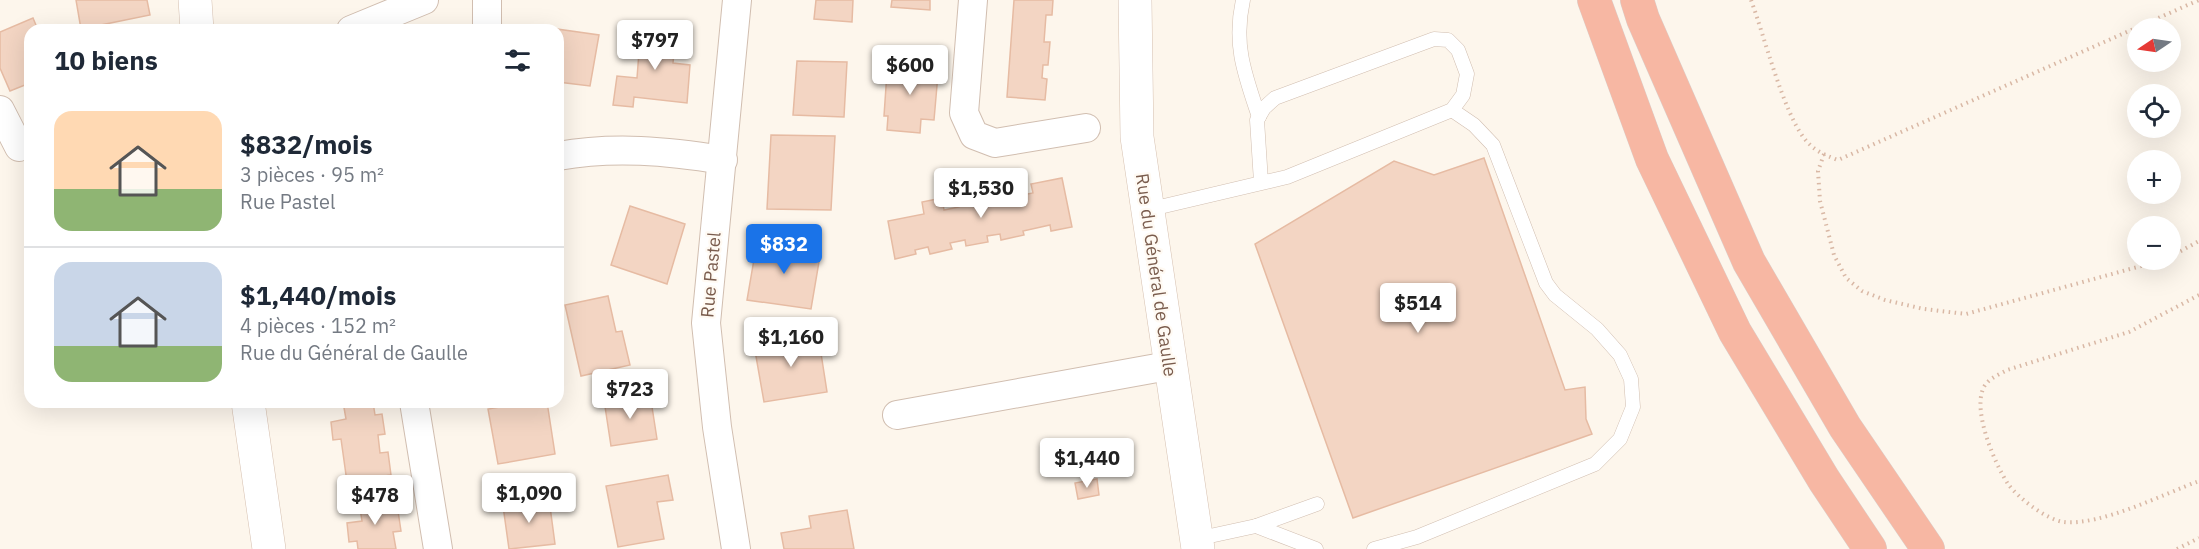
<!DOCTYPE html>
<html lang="fr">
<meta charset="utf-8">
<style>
body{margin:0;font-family:"IBM Plex Sans",sans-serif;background:#f2f2f3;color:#1f2937;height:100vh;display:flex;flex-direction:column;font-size:22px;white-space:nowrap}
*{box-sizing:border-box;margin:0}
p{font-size:20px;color:#747a83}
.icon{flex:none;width:33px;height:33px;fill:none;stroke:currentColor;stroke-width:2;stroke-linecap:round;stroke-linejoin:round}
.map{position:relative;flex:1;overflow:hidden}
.sheet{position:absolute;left:24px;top:24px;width:540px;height:384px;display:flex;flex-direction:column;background:#fff;border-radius:18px;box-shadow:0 6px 24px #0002}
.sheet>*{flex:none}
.needle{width:39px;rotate:257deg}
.tools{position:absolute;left:2127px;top:18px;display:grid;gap:12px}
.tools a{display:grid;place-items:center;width:54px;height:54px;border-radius:50%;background:#fff;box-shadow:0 6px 24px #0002;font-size:30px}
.price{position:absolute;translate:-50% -51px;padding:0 14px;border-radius:6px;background:#fff;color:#222;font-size:20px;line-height:39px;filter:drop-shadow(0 2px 3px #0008)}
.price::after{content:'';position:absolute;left:50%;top:36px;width:18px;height:14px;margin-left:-9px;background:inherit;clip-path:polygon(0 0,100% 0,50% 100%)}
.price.current{background:#1a73e8;color:#fff}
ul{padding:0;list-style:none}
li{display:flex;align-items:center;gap:18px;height:150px;padding:0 30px}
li+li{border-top:2px solid #e0e1e3}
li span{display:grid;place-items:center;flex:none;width:168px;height:120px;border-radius:18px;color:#555}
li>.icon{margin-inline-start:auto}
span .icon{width:72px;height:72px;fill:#fffc;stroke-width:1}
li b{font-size:26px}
h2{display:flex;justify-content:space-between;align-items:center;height:72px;padding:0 30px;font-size:26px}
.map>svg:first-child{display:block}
</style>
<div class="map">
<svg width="2199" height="549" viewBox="0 0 2199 549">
<rect width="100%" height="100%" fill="#fdf6ec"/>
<!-- building -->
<g fill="#f3d5c3" stroke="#e6bba3" stroke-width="1.5">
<path d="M76 0H147L150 15 81 29Z"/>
<path d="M816 0H853L852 22 814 19Z"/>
<path d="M892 0H930V10L891 7Z"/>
<path d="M1014 0H1053L1052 15H1046L1044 42H1050L1048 65H1043L1042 78 1047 79 1045 100 1007 97Z"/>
<path d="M33 18 38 30H30V83L10 91 0 68V32Z"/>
<path d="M536 26 599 35 590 86 558 82V30H536Z"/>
<path d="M641 26 676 29 673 63 690 65 687 103 634 97 633 107 613 105 617 76 637 78Z"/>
<path d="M895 59 925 61 924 73 938 74 934 120 921 119 920 133 887 130 888 116H884L887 72H893Z"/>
<path d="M797 61 847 62 844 117 793 115Z"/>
<path d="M771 135 835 136 831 210 767 209Z"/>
<path d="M1484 158 1565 390 1585 387 1586 419 1592 434 1353 518 1255 244 1394 161 1434 175Z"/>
<path d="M1062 178 1072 227 1051 231 1050 225 1023 231 1024 235 1001 240 1000 234 987 236 988 242 966 246 965 240 950 243 952 249 930 254 928 247 915 250 916 254 895 259 888 221 924 214 922 202 942 198 944 210 959 207 957 195 979 190 981 204 996 201 993 188 1014 184 1017 196 1033 193 1031 184Z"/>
<path d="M630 206 685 224 667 284 611 265Z"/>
<path d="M757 242 821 250 811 309 747 300Z"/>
<path d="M608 296 616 332 622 331 630 365 581 376 565 305Z"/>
<path d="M818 334 827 392 764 402 754 345Z"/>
<path d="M650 394 657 439 611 446 604 400Z"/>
<path d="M343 402H373L375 415 382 414 385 434 378 435 380 453 388 452 391 475 347 482 341 439 333 440 331 422 346 419Z"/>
<path d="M529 402H547L555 454 498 464 488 409Z"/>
<path d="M668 475 673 500 657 502 664 539 618 547 606 486Z"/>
<path d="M1097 479 1099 495 1078 499 1075 483Z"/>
<path d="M388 498 390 512 398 511 401 531 393 532 396 549H358L357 541 349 542 347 523 362 521 359 502Z"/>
<path d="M549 499 555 544 509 549 503 506Z"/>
<path d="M847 510 854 549H784L781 533 811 528 809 516Z"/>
</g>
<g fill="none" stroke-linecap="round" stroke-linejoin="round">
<!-- lane casing -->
<g stroke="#d1beb0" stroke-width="15">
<g id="lane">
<path d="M1243 0C1233 45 1245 75 1259 117"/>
<path d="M1147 210 1287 177 1452 110 1463 95 1467 74 1458 50 1448 40 1434 39 1275 98 1264 108 1257 120 1261 182"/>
<path d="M1256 526 1317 504"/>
<path d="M1196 539 1256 526 1316 549"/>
<path d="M1374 549 1417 537 1595 464 1620 439 1633 407 1631 379 1620 355 1597 329 1555 295 1546 283 1493 145 1474 125 1452 110"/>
</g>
</g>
<!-- street casing -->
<g stroke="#d1beb0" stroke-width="30">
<g id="street">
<path d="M973 0 964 113 974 135 995 143 1086 128"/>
<path d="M351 30 424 0"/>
<path d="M487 30V0"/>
<path d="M0 110 19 147"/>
<path d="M558 156C614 146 667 151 723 160"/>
<path d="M414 402 438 549"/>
<path d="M897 415 1168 366"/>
<path d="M736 549 717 427 706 323 737 0"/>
</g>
</g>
<!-- secondary casing -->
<g stroke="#d6c0b0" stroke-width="34">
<g id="secondary">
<path d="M195 0 197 30"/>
<path d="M1135 0 1137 137 1198 549"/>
<path d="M248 402 269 549"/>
</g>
</g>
<!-- highway casing -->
<g stroke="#dad1cd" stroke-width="34">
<g id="highway">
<path d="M1594 0 1652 159 1735 332 1824 480 1870 549"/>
<path d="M1637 0 1643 19 1749 262 1845 427 1928 549"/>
</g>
</g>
<!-- path -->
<g stroke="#d9b8a5" stroke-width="4" stroke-dasharray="1.5 4.5" stroke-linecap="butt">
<path d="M1751 0C1764 35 1783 111 1804 138 1813 150 1824 155 1838 160L2199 0"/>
<path d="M1824 154 1818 171 1820 201 1834 255 1846 278 1862 291 1885 300 1924 309 1966 314 2163 260"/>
<path d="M2170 257 2199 241"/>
<path d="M2199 295 2129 332 2007 370C1998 375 1987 379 1983 389 1973 413 1995 464 2008 484 2018 498 2047 520 2064 522 2100 526 2164 494 2199 481"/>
<path d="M2177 549 2199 538"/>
</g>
<!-- lane -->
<use href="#lane" stroke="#fff" stroke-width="14"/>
<!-- street -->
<use href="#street" stroke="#fff" stroke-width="28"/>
<!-- secondary -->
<use href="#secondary" stroke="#fff" stroke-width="33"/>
<!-- highway -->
<use href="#highway" stroke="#f7b7a3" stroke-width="33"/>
</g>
<g text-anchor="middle" stroke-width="4.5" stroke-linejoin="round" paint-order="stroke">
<!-- street labels -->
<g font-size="18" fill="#7a5c4d" stroke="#fffaf3">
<text transform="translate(711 275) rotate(-85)" y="6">Rue Pastel</text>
<text transform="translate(1156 275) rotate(82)" y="6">Rue du Général de Gaulle</text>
</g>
</g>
</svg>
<div class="tools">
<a><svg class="needle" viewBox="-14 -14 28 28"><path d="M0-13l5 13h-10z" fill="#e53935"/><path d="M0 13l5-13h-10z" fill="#747a83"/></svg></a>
<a><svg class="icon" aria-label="locate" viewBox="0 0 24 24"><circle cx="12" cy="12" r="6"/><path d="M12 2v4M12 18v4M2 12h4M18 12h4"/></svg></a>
<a>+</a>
<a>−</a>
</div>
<b class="price" style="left:655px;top:71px">$797</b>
<b class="price" style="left:910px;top:96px">$600</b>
<b class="price" style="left:981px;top:219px">$1,530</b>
<b class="price current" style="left:784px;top:275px">$832</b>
<b class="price" style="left:1418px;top:334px">$514</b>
<b class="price" style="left:791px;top:368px">$1,160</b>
<b class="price" style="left:630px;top:420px">$723</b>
<b class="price" style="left:1087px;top:489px">$1,440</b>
<b class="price" style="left:529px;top:524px">$1,090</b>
<b class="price" style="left:375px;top:526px">$478</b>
<section class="sheet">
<h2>10 biens<svg class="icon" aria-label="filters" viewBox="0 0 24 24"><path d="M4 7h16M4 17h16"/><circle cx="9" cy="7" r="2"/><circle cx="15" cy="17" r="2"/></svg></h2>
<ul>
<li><span style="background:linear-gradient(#ffd9b3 65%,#8fb573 0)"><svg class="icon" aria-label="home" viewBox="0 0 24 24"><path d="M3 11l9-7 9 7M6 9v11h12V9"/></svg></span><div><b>$832/mois</b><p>3 pièces · 95 m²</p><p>Rue Pastel</p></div></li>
<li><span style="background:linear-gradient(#c9d6e8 70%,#8fb573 0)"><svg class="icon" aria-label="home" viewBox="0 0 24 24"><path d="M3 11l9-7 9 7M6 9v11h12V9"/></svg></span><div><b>$1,440/mois</b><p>4 pièces · 152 m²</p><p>Rue du Général de Gaulle</p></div></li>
</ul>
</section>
</div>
